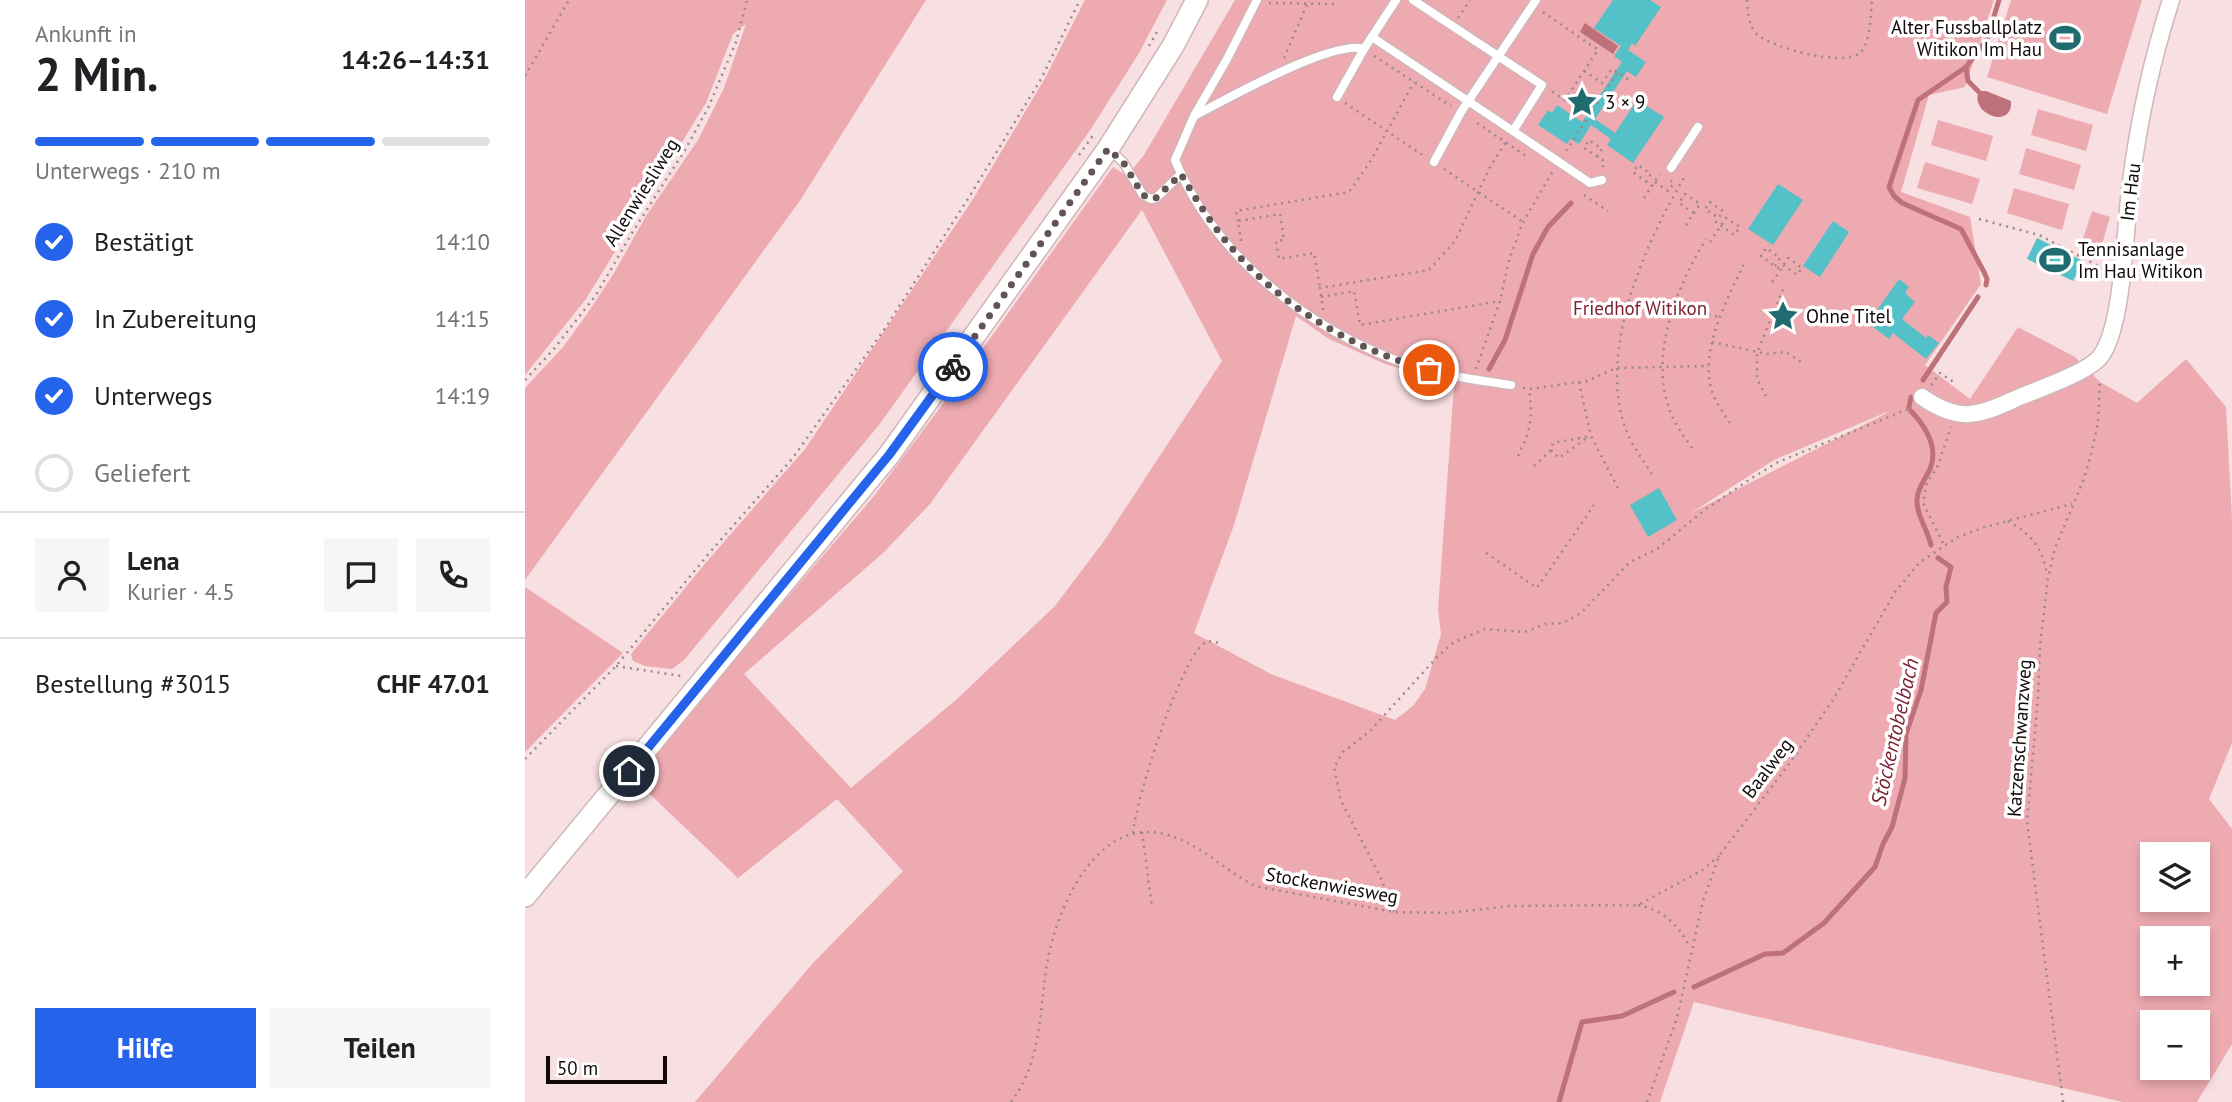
<!DOCTYPE html>
<html lang="de">
<head>
<meta charset="utf-8">
<style>
	body { margin:0; font-family:"PT Sans",sans-serif; background:#f6f6f6; color:#202124; height:100vh; display:flex; flex-direction:column; font-size:26px; white-space:nowrap }
	* { box-sizing:border-box; margin:0 }
	p { font-size:23px; color:#757577 }
	.icon { flex:none; width:38px; height:38px; fill:none; stroke:currentColor; stroke-width:2; stroke-linecap:round; stroke-linejoin:round }
	.map { position:relative; flex:1; overflow:hidden }
	.side { display:flex; flex-direction:column; background:#fff; width:525px }
	.side>* { flex:none }
	.buttons { position:absolute; left:1615px; top:842px; display:grid; gap:14px }
	.buttons a { display:grid; place-items:center; width:70px; height:70px; border-radius:0px; background:#fff; box-shadow:0 4px 10px #0003; font-size:35px }
	.scale { position:absolute; left:21px; bottom:18px; width:121px; box-sizing:border-box; padding-left:7px; border:4px solid #11090a; border-top:0; font-size:19px; line-height:24px; white-space:nowrap; color:#11090a; -webkit-text-stroke:5px #fff; paint-order:stroke }
	.pin { position:absolute; display:grid; place-items:center; width:60px; height:60px; color:#fff; margin:-30px; border:4px solid #fff; border-radius:50%; box-shadow:0 2px 7px #0007 }
	.courier { position:absolute; display:grid; place-items:center; width:70px; height:70px; margin:-35px; border:5px solid #2563eb; border-radius:50%; background:#fff; color:#222; box-shadow:0 2px 9px #0007 }
	.overview em { font-style:normal; font-weight:700 }
	.overview div { display:flex; flex-direction:column-reverse }
	.overview { display:flex; align-items:center; justify-content:space-between; height:119px; padding:0 35px }
	h1 { font-size:46px; font-weight:700; line-height:52px }
	.bar { display:grid; grid-template-columns:repeat(4,1fr); gap:10px 7px; align-content:center; height:84px; padding:0 35px }
	.bar i { height:9px; border-radius:5px; background:#e0e0e0 }
	.bar .on { background:#2563eb }
	.bar p { grid-column:span 4 }
	.line { display:flex; align-items:center; gap:18px; padding:0 35px; border-top:2px solid #e0e0e0 }
	.line div { flex:1 }
	.round { display:grid; place-items:center; flex:none; width:74px; height:74px; border-radius:0px; background:#f6f6f6 }
	ol { padding:0 35px; list-style:none }
	li { display:flex; align-items:center; gap:21px; height:77px }
	li p { margin-inline-start:auto }
	li .icon { padding:7px; border-radius:50%; background:#2563eb; color:#fff; stroke-width:4 }
	li:last-child { color:#757577 }
	li i { width:38px; height:38px; border:4px solid #e0e0e0; border-radius:50% }
	.primary-button { display:flex; gap:14px; margin-top:auto; padding:14px 35px }
	.primary-button a { flex:1; height:80px; border-radius:0px; background:#2563eb; color:#fff; font-size:28px; font-weight:700; line-height:80px; text-align:center }
	.primary-button a+a { background:#f6f6f6; color:#202124 }
	main { display:flex; flex:1; min-height:0 }
	.map>svg:first-child { display:block }
	.green { fill:#edaab1; fill-rule:evenodd }
	.water { fill:#be707b }
	.lines { fill:none; stroke-linecap:round; stroke-linejoin:round }
	.stream { stroke:#be707b; stroke-width:5 }
	.building { fill:#54c0c7 }
	.service-casing { stroke:#cfb7b9; stroke-width:11 }
	.minor-casing { stroke:#cfb7b9; stroke-width:19 }
	.secondary-casing { stroke:#cfb7b9; stroke-width:24 }
	.path { stroke:#9b888a; stroke-width:2.5; stroke-dasharray:2 5; stroke-linecap:butt }
	.service { stroke:#fff; stroke-width:8 }
	.minor { stroke:#fff; stroke-width:16 }
	.secondary { stroke:#fff; stroke-width:21 }
	.done { stroke:#625455; stroke-width:7; stroke-dasharray:0 12.6 }
	.route { stroke:#2563eb; stroke-width:9 }
	.labels { text-anchor:middle; stroke-width:7; stroke-linejoin:round; paint-order:stroke }
	.poi-label { font-size:19px; fill:#11090a; stroke:#fff; text-anchor:start }
	.street-label { font-size:19px; fill:#11090a; stroke:#fff }
	.park-label { font-size:19px; fill:#7f2036; stroke:#fff }
	.water-label { font-size:21px; font-style:italic; fill:#7b1d33; stroke:#fff }
</style>
</head>
<body>
<main>
<section class="side">
<div class="overview"><div><h1>2 Min.</h1><p>Ankunft in</p></div><em>14:26–14:31</em></div>
<div class="bar"><i class="on"></i><i class="on"></i><i class="on"></i><i></i><p>Unterwegs · 210 m</p></div>
<ol>
<li><svg class="icon" aria-label="check" viewBox="0 0 24 24"><path d="M5 12l5 5 9-10"/></svg>Bestätigt<p>14:10</p></li>
<li><svg class="icon" aria-label="check" viewBox="0 0 24 24"><path d="M5 12l5 5 9-10"/></svg>In Zubereitung<p>14:15</p></li>
<li><svg class="icon" aria-label="check" viewBox="0 0 24 24"><path d="M5 12l5 5 9-10"/></svg>Unterwegs<p>14:19</p></li>
<li><i></i>Geliefert</li>
</ol>
<div class="line" style="height:126px"><a class="round"><svg class="icon" aria-label="person" viewBox="0 0 24 24"><circle cx="12" cy="8" r="4"/><path d="M4 21q1-7 8-7t8 7"/></svg></a><div><b>Lena</b><p>Kurier · 4.5</p></div><a class="round"><svg class="icon" aria-label="chat" viewBox="0 0 24 24"><path d="M4 5h16v11H9l-5 4z"/></svg></a><a class="round"><svg class="icon" aria-label="phone" viewBox="0 0 24 24"><path d="M5 4h4l2 5-3 2q2 4 5 5l2-3 5 2v4C11 20 4 13 5 4z"/></svg></a></div>
<div class="line" style="height:91px"><div>Bestellung #3015</div><b>CHF 47.01</b></div>
<div class="primary-button"><a>Hilfe</a><a>Teilen</a></div>
</section>
<div class="map">
<svg width="1707" height="1102" viewBox="0 0 1707 1102">
	<rect width="100%" height="100%" fill="#f8dfe1"/>
	<!-- green -->
	<g class="green">
		<polygon points="0,0 401,0 276,199 0,580 0,388 38,347 62,314 89,273 121,216 173,140 199,88 221,24 208,34 181,103 61,299 0,375"/>
		<polygon points="560,0 642,0 614,53 566,129 354,425 159,660 147,669 120,666 108,661 106,654 178,566 280,449 448,199 519,80"/>
		<path d="M710,0h759l-29,87 -36,8 -28,97 69,25 11,67 -56,81 45,34 48,-72 57,30 25,25 37,21 49,-44 40,48 6,112v224l-23,56 23,30v215l-35,58h-74l-429,-100 -34,100h-965l118,-139 90,-92 -66,-72 -99,79 -103,-98 97,-118 142,-166 74,-99 165,-230 14,9 17,-21zM617,210l80,151 -118,180 -49,65 -98,93 -106,89 -107,-114 139,-121 47,-49zM771,316l33,23 56,25 69,21 -16,225 3,24 -16,55 -12,17 -18,14 -124,-46 -77,-41 40,-108zM1362,412v1l-196,100 83,-53zM1628,854h45v46h-45zM1628,938h45v46h-45zM1628,1022h45v46h-45z"/>
		<polygon points="1486,0 1617,0 1582,114 1462,77"/>
		<polygon points="1513,109 1568,125 1561,151 1506,135"/>
		<polygon points="1413,120 1468,136 1461,161 1406,145"/>
		<polygon points="1501,148 1556,165 1549,190 1494,174"/>
		<polygon points="1400,162 1455,179 1447,204 1392,188"/>
		<polygon points="1489,188 1544,204 1537,230 1482,213"/>
		<polygon points="1567,211 1585,217 1575,251 1556,245"/>
		<polygon points="0,587 98,653 0,752"/>
	</g>
	<!-- water -->
	<g class="water">
		<polygon points="1060,23 1093,46 1088,54 1055,32"/>
		<path d="M1453,91h8l25,10c2,24 -28,18 -33,1 -1,-1 0,-10 0,-11z"/>
	</g>
	<g class="lines">
		<!-- stream -->
		<g class="stream">
			<polyline points="1441,67 1443,81 1453,91"/>
			<polyline points="1461,285 1462,279 1459,272 1436,229 1377,203 1369,196 1364,187 1393,100 1441,67 1462,39 1474,0"/>
			<polyline points="964,369 980,340 1008,254 1023,227 1046,203"/>
			<polyline points="1398,380 1453,297"/>
			<polyline points="1384,407 1386,397"/>
			<path d="M1386,411c15,16 28,36 19,58 -5,11 -12,18 -13,30 -1,16 11,31 14,46"/>
			<polyline points="1169,987 1240,954 1258,953 1299,923 1350,867 1358,844 1367,827 1380,778 1381,734 1396,690 1411,613 1422,602 1421,587 1426,567 1413,558"/>
			<polyline points="1034,1102 1057,1022 1097,1016 1149,992"/>
		</g>
	</g>
	<!-- building -->
	<g class="building">
		<polygon points="1088,0 1125,0 1136,7 1110,46 1107,43 1103,50 1121,62 1111,77 1102,71 1070,119 1090,133 1112,100 1139,117 1108,163 1082,145 1086,139 1066,125 1054,144 1045,139 1042,144 1013,125 1023,110 1027,113 1032,105 1057,122 1097,62 1089,56 1096,46 1069,28"/>
		<polygon points="1253,184 1278,200 1248,245 1223,229"/>
		<polygon points="1308,221 1324,232 1295,277 1278,266"/>
		<polygon points="1512,238 1558,261 1548,281 1502,259"/>
		<polygon points="1374,279 1384,287 1380,293 1390,302 1377,319 1401,338 1403,335 1414,343 1401,359 1368,333 1364,339 1343,323"/>
		<polygon points="1134,488 1152,520 1123,537 1105,505"/>
	</g>
	<g class="lines">
		<defs>
			<g id="service">
				<path d="M732,0l-30,59 -33,57 -19,44c40,97 134,170 231,204 34,11 70,16 105,21"/>
				<polyline points="888,0 1017,85 988,131 1065,183 1077,180"/>
				<polyline points="847,37 988,131"/>
				<polyline points="812,97 839,49 871,0"/>
				<path d="M671,115c31,-16 137,-76 168,-66"/>
				<polyline points="585,150 598,162 618,195 626,199 631,198 656,174"/>
				<polyline points="909,162 936,112 1011,0"/>
				<polyline points="1146,168 1173,127"/>
			</g>
			<path id="minor" d="M1397,397c36,25 55,20 93,2 21,-9 72,-26 85,-42 24,-30 25,-135 31,-176 8,-61 21,-122 40,-181"/>
			<polyline id="secondary" points="0,896 364,455 583,149 648,46 672,0"/>
		</defs>
		<!-- service casing -->
		<use href="#service" class="service-casing"/>
		<!-- minor casing -->
		<use href="#minor" class="minor-casing"/>
		<!-- secondary casing -->
		<use href="#secondary" class="secondary-casing"/>
		<!-- path -->
		<g class="path">
			<path d="M1222,0c1,11 1,28 11,35 16,13 87,33 103,17 9,-8 10,-40 11,-52"/>
			<polyline points="744,3 813,4"/>
			<polyline points="1018,12 1073,50 1040,100 1025,90"/>
			<polyline points="933,18 945,0"/>
			<polyline points="624,46 633,30"/>
			<polyline points="849,56 926,106"/>
			<polyline points="759,58 784,0"/>
			<polyline points="1059,71 1077,83 1087,69 1104,80"/>
			<polyline points="0,76 44,0"/>
			<polyline points="820,103 899,156"/>
			<polyline points="952,123 1004,158"/>
			<polyline points="1041,151 1092,73"/>
			<polyline points="554,155 569,134"/>
			<polyline points="1072,157 1077,149 1064,140 1059,148 1079,161 1077,170"/>
			<polyline points="919,169 998,222"/>
			<polyline points="1121,182 1126,174 1113,165 1108,172 1127,186"/>
			<polyline points="1130,182 1143,191 1149,183 1143,179"/>
			<polyline points="1059,195 1083,211"/>
			<polyline points="1119,198 1135,174"/>
			<polyline points="1454,219 1514,235 1583,271"/>
			<polyline points="713,221 711,211 824,192 845,162 889,82"/>
			<polyline points="1161,225 1175,204 1160,194 1154,203 1169,213"/>
			<polyline points="716,241 713,221 755,214 759,240 751,241 754,259 789,253 795,287"/>
			<polyline points="1185,242 1201,218 1215,227 1209,235 1191,222 1198,211 1185,202 1180,209 1194,218"/>
			<polyline points="1250,266 1255,258 1241,248 1236,256 1256,270"/>
			<path d="M1247,282c6,-8 11,-16 16,-24l14,10 -5,7 -14,-10"/>
			<polyline points="796,297 829,291 835,325 975,301"/>
			<polyline points="1150,304 1196,318"/>
			<polyline points="798,310 795,288 904,270 930,241 965,167 981,142"/>
			<polyline points="1187,342 1242,354 1261,352 1276,362"/>
			<polyline points="951,369 975,301 984,260 998,222 1028,171"/>
			<polyline points="0,380 28,350 71,295 107,233 160,150 183,108 211,42 222,0"/>
			<polyline points="1054,382 1066,436 1095,492"/>
			<polyline points="1406,385 1415,373 1430,383"/>
			<polyline points="998,388 1004,389 1062,381 1091,368 1184,366"/>
			<polyline points="1241,396 1232,379 1232,353 1258,289"/>
			<path d="M1205,423c-8,-12 -17,-24 -20,-39 -7,-41 17,-84 34,-120"/>
			<path d="M1167,448c-7,-10 -15,-21 -20,-32 -25,-57 4,-128 34,-177"/>
			<polyline points="1026,450 1034,458 1063,437"/>
			<path d="M993,456c13,-26 15,-38 11,-67"/>
			<polyline points="1009,466 1026,450 1028,443 1066,436"/>
			<path d="M1127,474c-10,-15 -21,-30 -27,-47 -27,-77 20,-184 59,-249l-3,-3"/>
			<path d="M1483,521c23,13 35,27 39,54"/>
			<polyline points="1418,543 1398,503 1402,482 1412,468 1426,427"/>
			<polyline points="961,553 1012,588 1069,505"/>
			<polyline points="91,666 156,676"/>
			<polyline points="0,759 91,666 186,551 267,459 361,327 446,194 516,79 555,0"/>
			<polyline points="617,832 627,907"/>
			<path d="M608,833c2,-30 50,-185 75,-192l12,2"/>
			<path d="M1113,905c27,6 39,19 52,42"/>
			<polyline points="869,912 855,876 816,801 809,767 818,752 845,731 913,656 929,642 960,629 1000,632 1020,624 1038,623 1056,613 1105,562 1132,549 1181,509 1227,478 1253,462 1386,408"/>
			<path d="M486,1102c38,-51 25,-108 42,-164 14,-49 52,-122 115,-103 32,9 58,36 87,51l139,26 54,1 62,-7 128,-1 63,-34 18,-15"/>
			<polyline points="1122,1102 1152,1018 1178,901 1194,856 1267,760 1309,698 1370,592 1395,562 1433,537 1460,527 1547,504"/>
			<polyline points="1538,1102 1502,821 1513,698 1515,645 1523,578 1530,548 1559,479 1566,454 1573,423 1575,379"/>
		</g>
		<!-- service -->
		<use href="#service" class="service"/>
		<!-- minor -->
		<use href="#minor" class="minor"/>
		<!-- secondary -->
		<use href="#secondary" class="secondary"/>
	</g>
	<g class="lines">
		<!-- done -->
		<path class="done" d="M428,367l155,-218 15,13 20,33 8,4 5,-1 25,-24c15,25 30,50 49,72 52,61 122,103 199,124"/>
		<!-- route -->
		<polyline class="route" points="104,771 364,455 428,367"/>
	</g>
	<!-- icons -->
	<defs>
		<symbol id="stadium-bare" viewBox="-9 -9 18 18"><path d="M0-5a6.5 5 0 1 0 0 10a6.5 5 0 1 0 0-10ZM-3.5-1.8h7v3.6h-7Z" fill="#1f6b70" stroke="#fff" stroke-width="2.5" paint-order="stroke"/></symbol>
		<symbol id="sight-bare" viewBox="-9 -9 18 18"><path d="M0-6L1.8-2.2L6-1.7L2.9 1.2L3.7 5.4L0 3.3L-3.7 5.4L-2.9 1.2L-6-1.7L-1.8-2.2Z" fill="#1f6b70" stroke="#fff" stroke-width="2.5" paint-order="stroke"/></symbol>
	</defs>
	<g fill-rule="evenodd">
		<use href="#stadium-bare" x="1518" y="16" width="44" height="44"/>
		<use href="#sight-bare" x="1035" y="80" width="44" height="44"/>
		<use href="#stadium-bare" x="1508" y="238" width="44" height="44"/>
		<use href="#sight-bare" x="1236" y="294" width="44" height="44"/>
	</g>
	<g class="labels">
		<!-- poi labels -->
		<g class="poi-label">
			<text x="1517" y="34" text-anchor="end">Alter Fussballplatz<tspan x="1517" dy="22">Witikon Im Hau</tspan></text>
			<text x="1080" y="109">3 × 9</text>
			<text x="1553" y="256">Tennisanlage<tspan x="1553" dy="22">Im Hau Witikon</tspan></text>
			<text x="1281" y="323">Ohne Titel</text>
		</g>
		<!-- street labels -->
		<g class="street-label">
			<text transform="translate(116 192) rotate(-58)" y="7">Allenwiesliweg</text>
			<text transform="translate(1605 192) rotate(-83)" y="7">Im Hau</text>
			<text transform="translate(1494 738) rotate(-86)" y="7">Katzenschwanzweg</text>
			<text transform="translate(1242 768) rotate(-53)" y="7">Baalweg</text>
			<text transform="translate(807 885) rotate(10)" y="7">Stockenwiesweg</text>
		</g>
		<!-- park labels -->
		<g class="park-label">
			<text x="1115" y="315">Friedhof Witikon</text>
		</g>
		<!-- water labels -->
		<g class="water-label">
			<text transform="translate(1370 732) rotate(-77)" y="7">Stöckentobelbach</text>
		</g>
	</g>
</svg>
<div class="buttons">
<a><svg class="icon" aria-label="layers" viewBox="0 0 24 24"><path d="M12 4l9 5-9 5-9-5zM3 14l9 5 9-5"/></svg></a>
<a>+</a>
<a>−</a>
</div>
<div class="scale">50 m</div>
<div class="pin" style="left:904px;top:370px;background:#ea580c"><svg class="icon" aria-label="bag" viewBox="0 0 24 24"><path d="M5 8h14l-1 12H6zM9 8a3 3 0 0 1 6 0"/></svg></div>
<div class="pin" style="left:104px;top:771px;background:#1f2937"><svg class="icon" aria-label="home" viewBox="0 0 24 24"><path d="M3 11l9-7 9 7M6 9v11h12V9"/></svg></div>
<div class="courier" style="left:428px;top:367px"><svg class="icon" aria-label="bike" viewBox="0 0 24 24"><circle cx="6" cy="16" r="4"/><circle cx="18" cy="16" r="4"/><path d="M6 16l4-8h5l3 8M10 8l3 8H6M13 5h3"/></svg></div>
</div>
</main>
</body>
</html>
